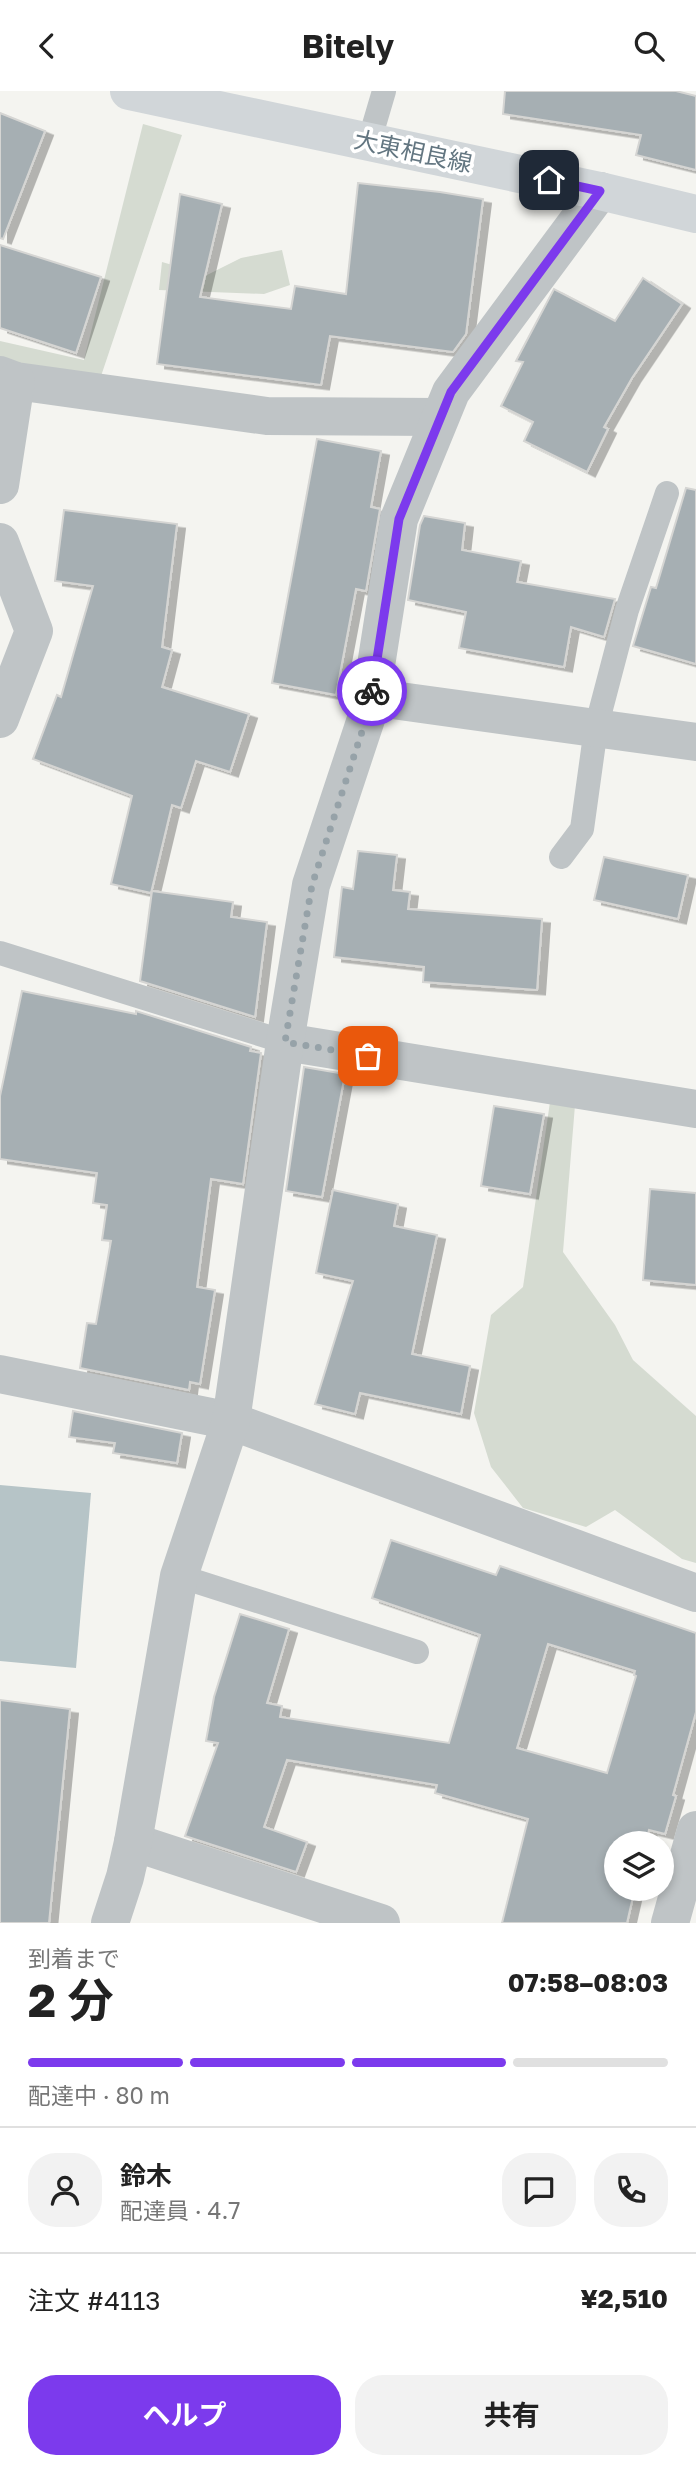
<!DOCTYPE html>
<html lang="ja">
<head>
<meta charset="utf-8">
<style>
	body { margin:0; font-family:"Golos Text","Noto Sans JP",sans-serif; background:#f2f2f2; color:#222; height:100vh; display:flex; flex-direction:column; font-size:26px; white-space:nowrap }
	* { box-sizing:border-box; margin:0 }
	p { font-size:23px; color:#767676 }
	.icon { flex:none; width:38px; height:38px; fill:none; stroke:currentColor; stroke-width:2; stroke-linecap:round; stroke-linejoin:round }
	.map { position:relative; height:1832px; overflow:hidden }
	.side { display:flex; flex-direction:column; background:#fff; flex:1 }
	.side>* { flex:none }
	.buttons { position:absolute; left:604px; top:1740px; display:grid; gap:14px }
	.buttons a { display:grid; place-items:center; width:70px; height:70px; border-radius:50%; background:#fff; box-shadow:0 4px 10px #0003; font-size:35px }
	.pin { position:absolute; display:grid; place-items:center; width:60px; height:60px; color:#fff; margin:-30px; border-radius:14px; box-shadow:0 4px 10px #0006 }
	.courier { position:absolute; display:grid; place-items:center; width:70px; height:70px; margin:-35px; border:5px solid #7c3aed; border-radius:50%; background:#fff; color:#222; box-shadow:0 2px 9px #0007 }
	.headline em { font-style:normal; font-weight:700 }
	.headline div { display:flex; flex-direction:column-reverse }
	.headline { display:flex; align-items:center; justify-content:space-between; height:119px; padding:0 28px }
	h1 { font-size:46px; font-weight:700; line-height:52px }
	.bar { display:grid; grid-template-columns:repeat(4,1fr); gap:10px 7px; align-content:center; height:84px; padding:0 28px }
	.bar i { height:9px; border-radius:5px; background:#e0e0e0 }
	.bar .current { background:#7c3aed }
	.bar p { grid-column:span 4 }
	.line { display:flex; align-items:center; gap:18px; padding:0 28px; border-top:2px solid #e0e0e0 }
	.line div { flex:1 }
	.round { display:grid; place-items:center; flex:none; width:74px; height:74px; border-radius:28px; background:#f2f2f2 }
	.primary-button { display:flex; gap:14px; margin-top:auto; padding:14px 28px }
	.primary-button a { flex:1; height:80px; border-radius:28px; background:#7c3aed; color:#fff; font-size:28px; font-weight:700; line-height:80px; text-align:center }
	.primary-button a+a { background:#f2f2f2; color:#222 }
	header { display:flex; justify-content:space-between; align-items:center; height:91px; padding:0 28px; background:#fff; font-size:32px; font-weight:700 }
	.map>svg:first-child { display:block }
	.green { fill:#d5dbd1 }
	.water { fill:#b6c4c7 }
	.building { fill:#a6afb3; stroke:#d5d5d3; stroke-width:2; fill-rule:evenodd; filter:url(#shadow) }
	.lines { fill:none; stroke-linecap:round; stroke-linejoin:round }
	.service { stroke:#bfc4c6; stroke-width:24 }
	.minor { stroke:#bfc4c6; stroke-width:38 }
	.secondary { stroke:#d1d6d9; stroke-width:38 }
	.done { stroke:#96a2a8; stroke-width:7; stroke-dasharray:0 12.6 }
	.route { stroke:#7c3aed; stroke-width:9 }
	.labels { text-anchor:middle; stroke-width:7; stroke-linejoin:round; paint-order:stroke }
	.street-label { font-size:24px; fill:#637681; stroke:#fff }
</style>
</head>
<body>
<header><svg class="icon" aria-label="back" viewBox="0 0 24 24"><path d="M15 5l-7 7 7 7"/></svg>Bitely<svg class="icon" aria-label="search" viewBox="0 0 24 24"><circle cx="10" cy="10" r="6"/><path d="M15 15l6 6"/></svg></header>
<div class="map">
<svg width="696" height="1832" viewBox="0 0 696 1832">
	<defs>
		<filter id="shadow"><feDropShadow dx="8" dy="4.5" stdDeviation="0" flood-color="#0004"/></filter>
	</defs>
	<rect width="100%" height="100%" fill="#f4f4f0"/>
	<!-- green -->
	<g class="green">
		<polygon points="143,33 182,44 98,294 0,281 0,250 84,269"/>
		<polygon points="282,159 290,194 264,203 159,199 162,171 207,184 241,167"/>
		<polygon points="550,1011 575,1014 563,1161 615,1234 633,1269 696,1325 696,1472 682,1468 615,1419 586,1436 523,1417 491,1376 474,1322 491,1224 523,1196"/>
	</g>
	<!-- water -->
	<polygon class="water" points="0,1394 91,1402 76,1577 0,1570"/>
	<!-- building -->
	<g class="building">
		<polygon points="505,0 676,0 696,5 696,79 636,64 641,44 503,23"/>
		<polygon points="0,22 45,40 3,148 0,147"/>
		<polygon points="358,92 440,101 483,108 466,243 453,261 330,245 321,294 157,273 180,103 222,113 200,206 291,218 295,195 346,203"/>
		<polygon points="0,154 101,186 76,262 0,237"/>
		<polygon points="643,187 682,213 632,287 604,336 608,338 587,381 524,350 533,331 501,315 523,271 516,270 554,198 615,230"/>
		<polygon points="317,348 381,360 371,416 380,418 366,500 356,498 336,604 272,592"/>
		<polygon points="686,397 696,399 696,573 633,555 651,496 656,497"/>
		<polygon points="64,419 177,433 162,556 172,559 162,596 249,623 230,681 196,670 181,717 172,714 151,802 111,793 132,705 33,668 57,604 61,606 93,495 55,490"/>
		<polygon points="424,425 465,432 462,459 521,470 517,491 615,508 604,546 571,536 564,576 459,557 466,521 408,509 420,434"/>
		<polygon points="358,760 397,764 393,799 410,801 408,818 542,828 537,899 423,891 424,876 334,866 342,796 353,798"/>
		<polygon points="604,766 688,784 678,828 594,809"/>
		<polygon points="152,800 233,811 231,826 267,831 255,926 140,890"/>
		<polygon points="22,900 136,923 136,920 251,956 250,960 261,962 243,1093 211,1088 197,1196 215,1199 200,1293 190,1291 189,1299 80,1277 87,1232 96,1233 111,1150 102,1149 107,1114 93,1112 97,1082 0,1068 0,1005"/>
		<polygon points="304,976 345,983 322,1106 286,1100"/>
		<polygon points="494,1015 544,1023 530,1103 481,1095"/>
		<polygon points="650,1098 696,1102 696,1194 643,1189"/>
		<polygon points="333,1099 398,1113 394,1135 437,1144 412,1263 470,1275 461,1323 360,1302 355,1323 315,1313 353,1190 316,1182"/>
		<polygon points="73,1320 182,1342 177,1372 113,1362 115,1352 69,1346"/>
		<path d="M391,1449l105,35 4,-9 196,67v79l-23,83 3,1 -11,38 -16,-4 -3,13h-30v45h19l-8,35h-125l26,-104 -93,-26 2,-8 -150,-25 -23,67 43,15 -11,30 -111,-36 33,-93 -12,-2 8,-44 26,-83 49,15 -22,74 15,3 -2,11 169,26 31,-108 -108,-37zM548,1553l87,27 -1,4 2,1 -29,97 -90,-25z"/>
		<polygon points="0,1609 70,1618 49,1832 0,1832"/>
	</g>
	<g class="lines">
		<!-- service -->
		<g class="service">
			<polyline points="369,51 384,0"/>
			<polyline points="561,766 582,738 596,637 627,519 667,402"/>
			<polyline points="0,862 285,951"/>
			<polyline points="179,1485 417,1561"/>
		</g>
		<!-- minor -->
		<g class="minor">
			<polyline points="0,284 16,290 267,325 440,326"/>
			<polyline points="0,394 16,290"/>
			<polyline points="0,451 34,540 0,628"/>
			<polyline points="371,606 696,651"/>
			<polyline points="285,951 696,1018"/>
			<polyline points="0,1283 231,1330 696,1502"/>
			<polyline points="133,1751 381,1832"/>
			<polyline points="110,1832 125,1786 133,1751 179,1485 231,1330 285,951 311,794 369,619 399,428 451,301 600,100"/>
			<polyline points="670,1832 696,1739"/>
		</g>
		<!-- secondary -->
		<polyline class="secondary" points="129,0 600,100 696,123"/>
	</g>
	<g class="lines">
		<!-- done -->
		<polyline class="done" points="368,965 285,951 312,794 369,619 372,600"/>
		<!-- route -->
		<polyline class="route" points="372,600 399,428 451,301 600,100 549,89"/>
	</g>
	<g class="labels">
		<!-- street labels -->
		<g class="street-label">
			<text transform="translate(413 61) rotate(12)" y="8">大東相良線</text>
		</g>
	</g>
</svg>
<div class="buttons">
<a><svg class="icon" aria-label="layers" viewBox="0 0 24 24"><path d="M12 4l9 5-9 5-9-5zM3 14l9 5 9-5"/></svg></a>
</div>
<div class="pin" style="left:368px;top:965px;background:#ea580c"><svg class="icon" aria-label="bag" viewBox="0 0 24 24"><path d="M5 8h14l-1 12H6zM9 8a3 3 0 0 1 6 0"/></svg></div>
<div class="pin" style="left:549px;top:89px;background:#1f2937"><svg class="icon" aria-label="home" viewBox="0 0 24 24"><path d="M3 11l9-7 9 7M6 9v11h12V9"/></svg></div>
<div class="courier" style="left:372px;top:600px"><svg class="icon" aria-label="bike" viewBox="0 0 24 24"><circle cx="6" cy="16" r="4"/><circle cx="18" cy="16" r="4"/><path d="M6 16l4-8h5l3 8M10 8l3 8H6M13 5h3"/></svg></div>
</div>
<section class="side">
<div class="headline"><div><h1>2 分</h1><p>到着まで</p></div><em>07:58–08:03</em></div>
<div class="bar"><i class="current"></i><i class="current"></i><i class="current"></i><i></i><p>配達中 · 80 m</p></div>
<div class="line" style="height:126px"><a class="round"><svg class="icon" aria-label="person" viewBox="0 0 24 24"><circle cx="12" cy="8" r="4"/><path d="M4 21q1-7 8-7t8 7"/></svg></a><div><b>鈴木</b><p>配達員 · 4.7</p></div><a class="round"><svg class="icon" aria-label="chat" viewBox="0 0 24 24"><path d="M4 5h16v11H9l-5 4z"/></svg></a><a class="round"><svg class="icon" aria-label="phone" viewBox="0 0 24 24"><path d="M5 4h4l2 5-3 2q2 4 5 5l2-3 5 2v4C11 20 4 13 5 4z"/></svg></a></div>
<div class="line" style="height:91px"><div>注文 #4113</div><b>¥2,510</b></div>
<div class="primary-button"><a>ヘルプ</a><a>共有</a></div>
</section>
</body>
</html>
